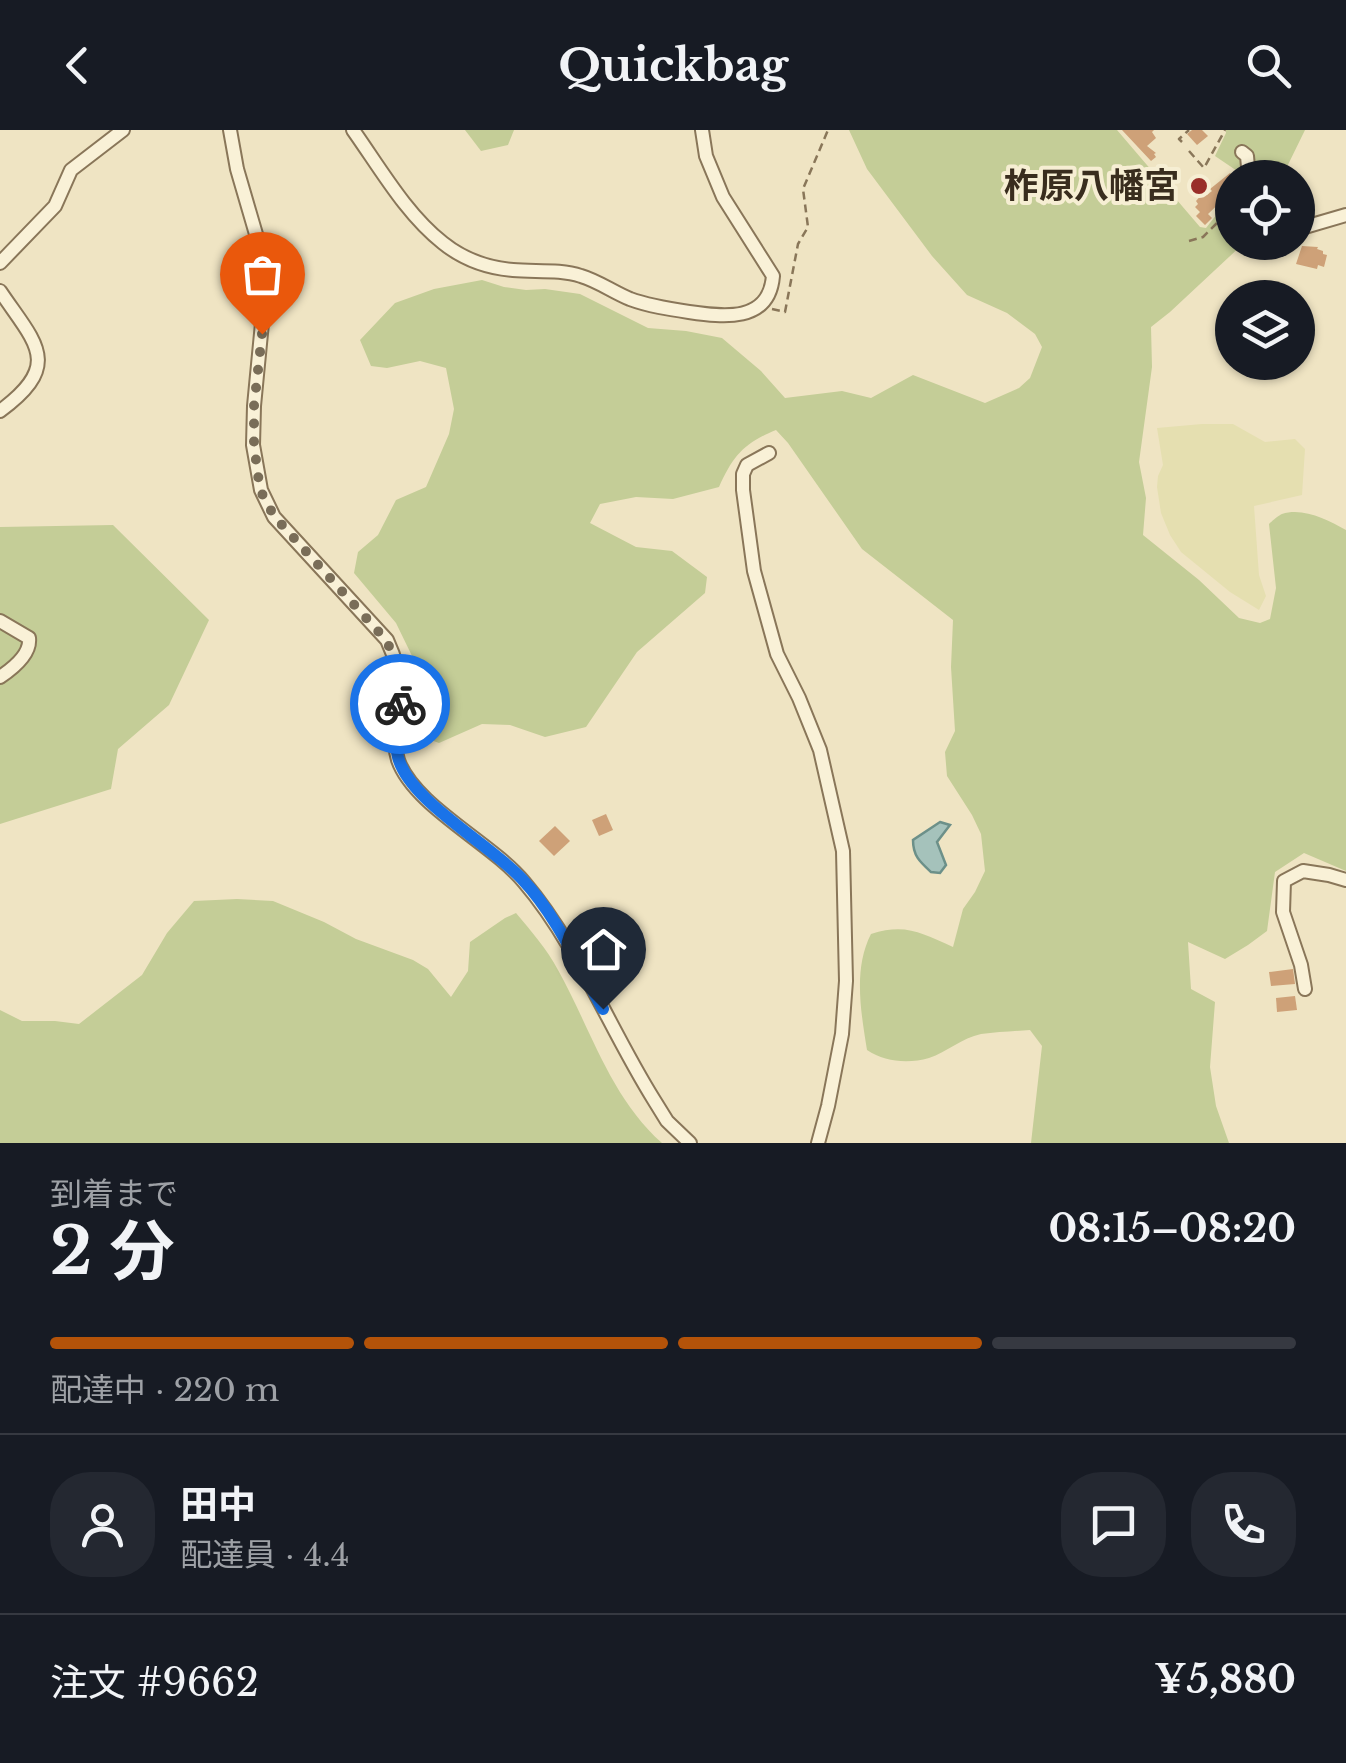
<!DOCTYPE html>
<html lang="ja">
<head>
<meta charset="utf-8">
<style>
	body { margin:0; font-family:"Libre Baskerville","Noto Sans JP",serif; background:#242831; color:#f1f3f6; height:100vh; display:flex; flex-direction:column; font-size:38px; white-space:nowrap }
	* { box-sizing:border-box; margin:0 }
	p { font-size:32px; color:#9ea1a6 }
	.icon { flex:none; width:55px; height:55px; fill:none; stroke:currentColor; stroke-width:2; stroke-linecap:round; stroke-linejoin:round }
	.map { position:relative; height:1013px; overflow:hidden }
	.details { display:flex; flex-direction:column; background:#171b24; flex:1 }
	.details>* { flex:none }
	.buttons { position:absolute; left:1215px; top:30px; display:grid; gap:20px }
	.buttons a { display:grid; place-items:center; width:100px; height:100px; border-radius:50%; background:#171b24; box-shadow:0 2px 8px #0004; font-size:50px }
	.pin { position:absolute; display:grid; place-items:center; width:85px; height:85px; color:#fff; margin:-102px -42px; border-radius:50% 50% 50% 0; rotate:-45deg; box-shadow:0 0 10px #0007 }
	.pin .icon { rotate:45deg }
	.courier { position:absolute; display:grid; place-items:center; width:100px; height:100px; margin:-50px; border:8px solid #1a73e8; border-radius:50%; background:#fff; color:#222; box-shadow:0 2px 12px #0007 }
	.overview em { font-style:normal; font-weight:700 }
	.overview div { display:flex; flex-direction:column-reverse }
	.overview { display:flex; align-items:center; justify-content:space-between; height:170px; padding:0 50px }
	h1 { font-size:65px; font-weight:700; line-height:75px }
	.bar { display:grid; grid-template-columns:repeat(4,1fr); gap:15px 10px; align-content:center; height:120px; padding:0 50px }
	.bar i { height:12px; border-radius:8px; background:#363941 }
	.bar .selected { background:#b45309 }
	.bar p { grid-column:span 4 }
	.line { display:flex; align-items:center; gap:25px; padding:0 50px; border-top:2px solid #363941 }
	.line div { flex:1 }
	.round { display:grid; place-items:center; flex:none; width:105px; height:105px; border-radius:40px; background:#242831 }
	header { display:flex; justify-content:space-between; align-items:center; height:130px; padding:0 50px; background:#171b24; font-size:45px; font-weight:700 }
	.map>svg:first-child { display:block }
	.farmland { fill:#e5dfb0 }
	.green { fill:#c4cd97 }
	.water { fill:#a5c2bb; stroke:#6c9089; stroke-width:2.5 }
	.building { fill:#cea178 }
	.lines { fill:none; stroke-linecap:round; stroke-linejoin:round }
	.minor-casing { stroke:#897659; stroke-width:16 }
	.path { stroke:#897659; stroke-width:2.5; stroke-dasharray:8 5; stroke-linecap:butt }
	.minor { stroke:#f9f1d7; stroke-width:12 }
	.done { stroke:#796d58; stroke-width:10; stroke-dasharray:0 18 }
	.route { stroke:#1a73e8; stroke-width:12 }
	.poi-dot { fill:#992e28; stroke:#f6eed3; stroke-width:4 }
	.labels { text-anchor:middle; stroke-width:8; stroke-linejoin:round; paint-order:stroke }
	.poi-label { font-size:35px; font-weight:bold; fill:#392d1e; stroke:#f6eed3; text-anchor:end }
</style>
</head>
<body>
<header><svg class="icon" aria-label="back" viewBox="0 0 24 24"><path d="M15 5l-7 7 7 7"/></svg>Quickbag<svg class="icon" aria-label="search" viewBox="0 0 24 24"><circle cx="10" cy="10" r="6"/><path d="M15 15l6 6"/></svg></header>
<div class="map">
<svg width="1346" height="1013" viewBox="0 0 1346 1013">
	<rect width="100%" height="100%" fill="#efe4c3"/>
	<!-- farmland -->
	<polygon class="farmland" points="1202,294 1233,294 1265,312 1295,309 1305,319 1302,365 1254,376 1259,445 1266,466 1259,480 1230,462 1181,422 1170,405 1161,383 1157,357 1158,346 1163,335 1157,298"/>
	<!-- green -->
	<g class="green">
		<polygon points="465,0 514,0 508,15 481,21"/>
		<path d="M849,0h268l83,97 6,1 26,-33v47l12,1 -74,69 -19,15 1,40 -13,95 7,36 -3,37 56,45 40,38 21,5 10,-4 6,-31 -7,-64c2,-2 10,-9 13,-10 21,-7 46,6 64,16v341l-42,-18 -29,19 -8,59 -19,14 -23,14 -37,-17 3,47 24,13 -5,65 6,39 13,37h-198l11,-97 -12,-16c-16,1 -33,2 -49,4 -19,4 -34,18 -52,24 -21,6 -44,4 -62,-8 -6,-38 -14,-81 4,-116 35,-11 50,-1 82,13l10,-38 12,-17 10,-21 -4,-37 -9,-19 -25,-39 -2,-24 10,-21 -4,-64 2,-47 -91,-71 -74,-106 -12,-13c-32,13 -43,26 -57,57l-46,12 -37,-2 -36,7 -10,19 46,24 36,4 35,26 -2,16 -68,59 -51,75 -41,10 -35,-12 -28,-1 -43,19 -27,-10 18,-40 -34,-70 -42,-50 4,-21 20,-17 18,-35 30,-13 23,-53 5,-25 -8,-41 -26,-7 -33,7 -16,-2 -11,-26 35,-37 39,-14 48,-9 22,7 22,3 19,-1 35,5 68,34 38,3 36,7 39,33 24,27 57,-7 29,7 42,-23 72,28 34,-15 11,-10 12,-31 -7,-13 -28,-21 -40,-18 -35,-39 -65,-87z"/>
		<polygon points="1226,0 1305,0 1282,47 1246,47 1215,26 1226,3"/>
		<polygon points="113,395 209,490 169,575 118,619 111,659 0,694 0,397"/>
		<path d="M237,769l36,2 51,21 32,17 57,21 15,9 23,28 17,-26 2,-29 35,-24 11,-5c15,18 31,36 42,57 33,59 52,127 104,173h-662v-133l22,11h33l24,3 63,-49 25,-42 27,-32z"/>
	</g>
	<!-- water -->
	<path class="water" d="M940,692l10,3 -13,17 9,23 -6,8 -9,-1c-11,-10 -18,-16 -18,-32z"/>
	<!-- building -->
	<g class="building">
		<polygon points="1122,0 1154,0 1152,2 1156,8 1147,16 1156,23 1154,24 1156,27 1151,31"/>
		<polygon points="1192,0 1202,0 1208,6 1197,15 1187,4"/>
		<polygon points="1230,43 1232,45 1232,61 1208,84 1212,88 1205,95 1196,86 1200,82 1195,77 1198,74 1196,71 1204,62 1207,65 1212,61 1210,59"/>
		<polygon points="1302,116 1318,117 1317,119 1323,121 1323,124 1327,125 1324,137 1318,135 1317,139 1296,134"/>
		<polygon points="606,684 613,700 599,706 592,690"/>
		<polygon points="555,696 570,711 554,726 539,711"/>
		<polygon points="1293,839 1295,854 1271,856 1269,842"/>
		<polygon points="1295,866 1297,880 1277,882 1276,868"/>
	</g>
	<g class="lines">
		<defs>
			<g id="minor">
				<path d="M230,0l7,39 21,72 7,51 -11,114 -1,39 8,45 13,27 113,123c10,21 15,43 13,66 -1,18 -8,36 -2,54 16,46 94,83 126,122 53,62 86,148 130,218l13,21 23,22"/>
				<path d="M353,0c27,38 53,84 90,113 20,16 45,25 70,27 22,2 47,-1 68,6 17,5 32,16 49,23 19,7 39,10 59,13 34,5 80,11 84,-36l-50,-79 -17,-41 -4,-26"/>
				<polyline points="1242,22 1247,26 1249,48"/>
				<polyline points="1298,99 1346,85"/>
				<polyline points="0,133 55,76 71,40 123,0"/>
				<path d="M0,161c35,52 64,73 0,120"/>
				<polyline points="769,323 747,335 743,344 743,360 754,441 777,524 799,568 820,620 843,721 846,851 842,904 828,976 818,1013"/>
				<path d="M0,491l29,17c2,16 -17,31 -29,39"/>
				<polyline points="1305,859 1301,835 1283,782 1284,751 1303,741 1329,745 1346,750"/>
			</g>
		</defs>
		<!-- minor casing -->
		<use href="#minor" class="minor-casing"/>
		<!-- path -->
		<g class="path">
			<polyline points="1182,12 1179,9 1189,0"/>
			<polyline points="1189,21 1204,38 1225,0"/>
			<polyline points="1189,111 1203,107 1232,78"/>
			<polyline points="772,179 785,182 798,114 808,97 803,59 828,0"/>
		</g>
		<!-- minor -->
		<use href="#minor" class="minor"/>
	</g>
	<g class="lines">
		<!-- done -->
		<path class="done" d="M262,204l-8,72v39l6,45 14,26 112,124c11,21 13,40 14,64"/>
		<!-- route -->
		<path class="route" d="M400,574c-2,18 -7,35 -2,53 11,44 92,87 124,122 35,37 56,86 81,130"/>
	</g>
	<!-- markers -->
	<circle class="poi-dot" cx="1199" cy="56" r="10"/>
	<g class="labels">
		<!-- poi labels -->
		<g class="poi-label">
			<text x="1179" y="68">柞原八幡宮</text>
		</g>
	</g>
</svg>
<div class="buttons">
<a><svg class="icon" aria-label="locate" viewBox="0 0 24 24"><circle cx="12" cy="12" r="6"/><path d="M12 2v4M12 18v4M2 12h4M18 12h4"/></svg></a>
<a><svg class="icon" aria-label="layers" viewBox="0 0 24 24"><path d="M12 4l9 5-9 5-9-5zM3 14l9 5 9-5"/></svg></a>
</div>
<div class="pin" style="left:262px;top:204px;background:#ea580c"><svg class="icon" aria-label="bag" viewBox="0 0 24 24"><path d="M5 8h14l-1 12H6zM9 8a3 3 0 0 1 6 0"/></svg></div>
<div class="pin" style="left:603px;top:879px;background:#1f2937"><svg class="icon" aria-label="home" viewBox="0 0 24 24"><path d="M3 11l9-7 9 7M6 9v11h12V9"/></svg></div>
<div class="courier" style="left:400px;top:574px"><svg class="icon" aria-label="bike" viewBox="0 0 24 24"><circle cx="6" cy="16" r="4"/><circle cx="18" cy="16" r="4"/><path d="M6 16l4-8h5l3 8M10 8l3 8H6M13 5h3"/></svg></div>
</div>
<section class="details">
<div class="overview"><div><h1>2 分</h1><p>到着まで</p></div><em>08:15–08:20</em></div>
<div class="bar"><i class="selected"></i><i class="selected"></i><i class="selected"></i><i></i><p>配達中 · 220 m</p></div>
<div class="line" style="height:180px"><a class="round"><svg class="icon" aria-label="person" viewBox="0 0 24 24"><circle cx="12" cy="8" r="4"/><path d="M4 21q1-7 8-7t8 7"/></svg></a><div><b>田中</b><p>配達員 · 4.4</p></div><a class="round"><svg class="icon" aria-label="chat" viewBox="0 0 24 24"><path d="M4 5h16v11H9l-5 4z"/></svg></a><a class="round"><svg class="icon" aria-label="phone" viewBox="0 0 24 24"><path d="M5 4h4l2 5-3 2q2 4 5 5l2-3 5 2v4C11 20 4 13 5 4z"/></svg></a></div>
<div class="line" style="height:130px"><div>注文 #9662</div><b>¥5,880</b></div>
</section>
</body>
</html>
